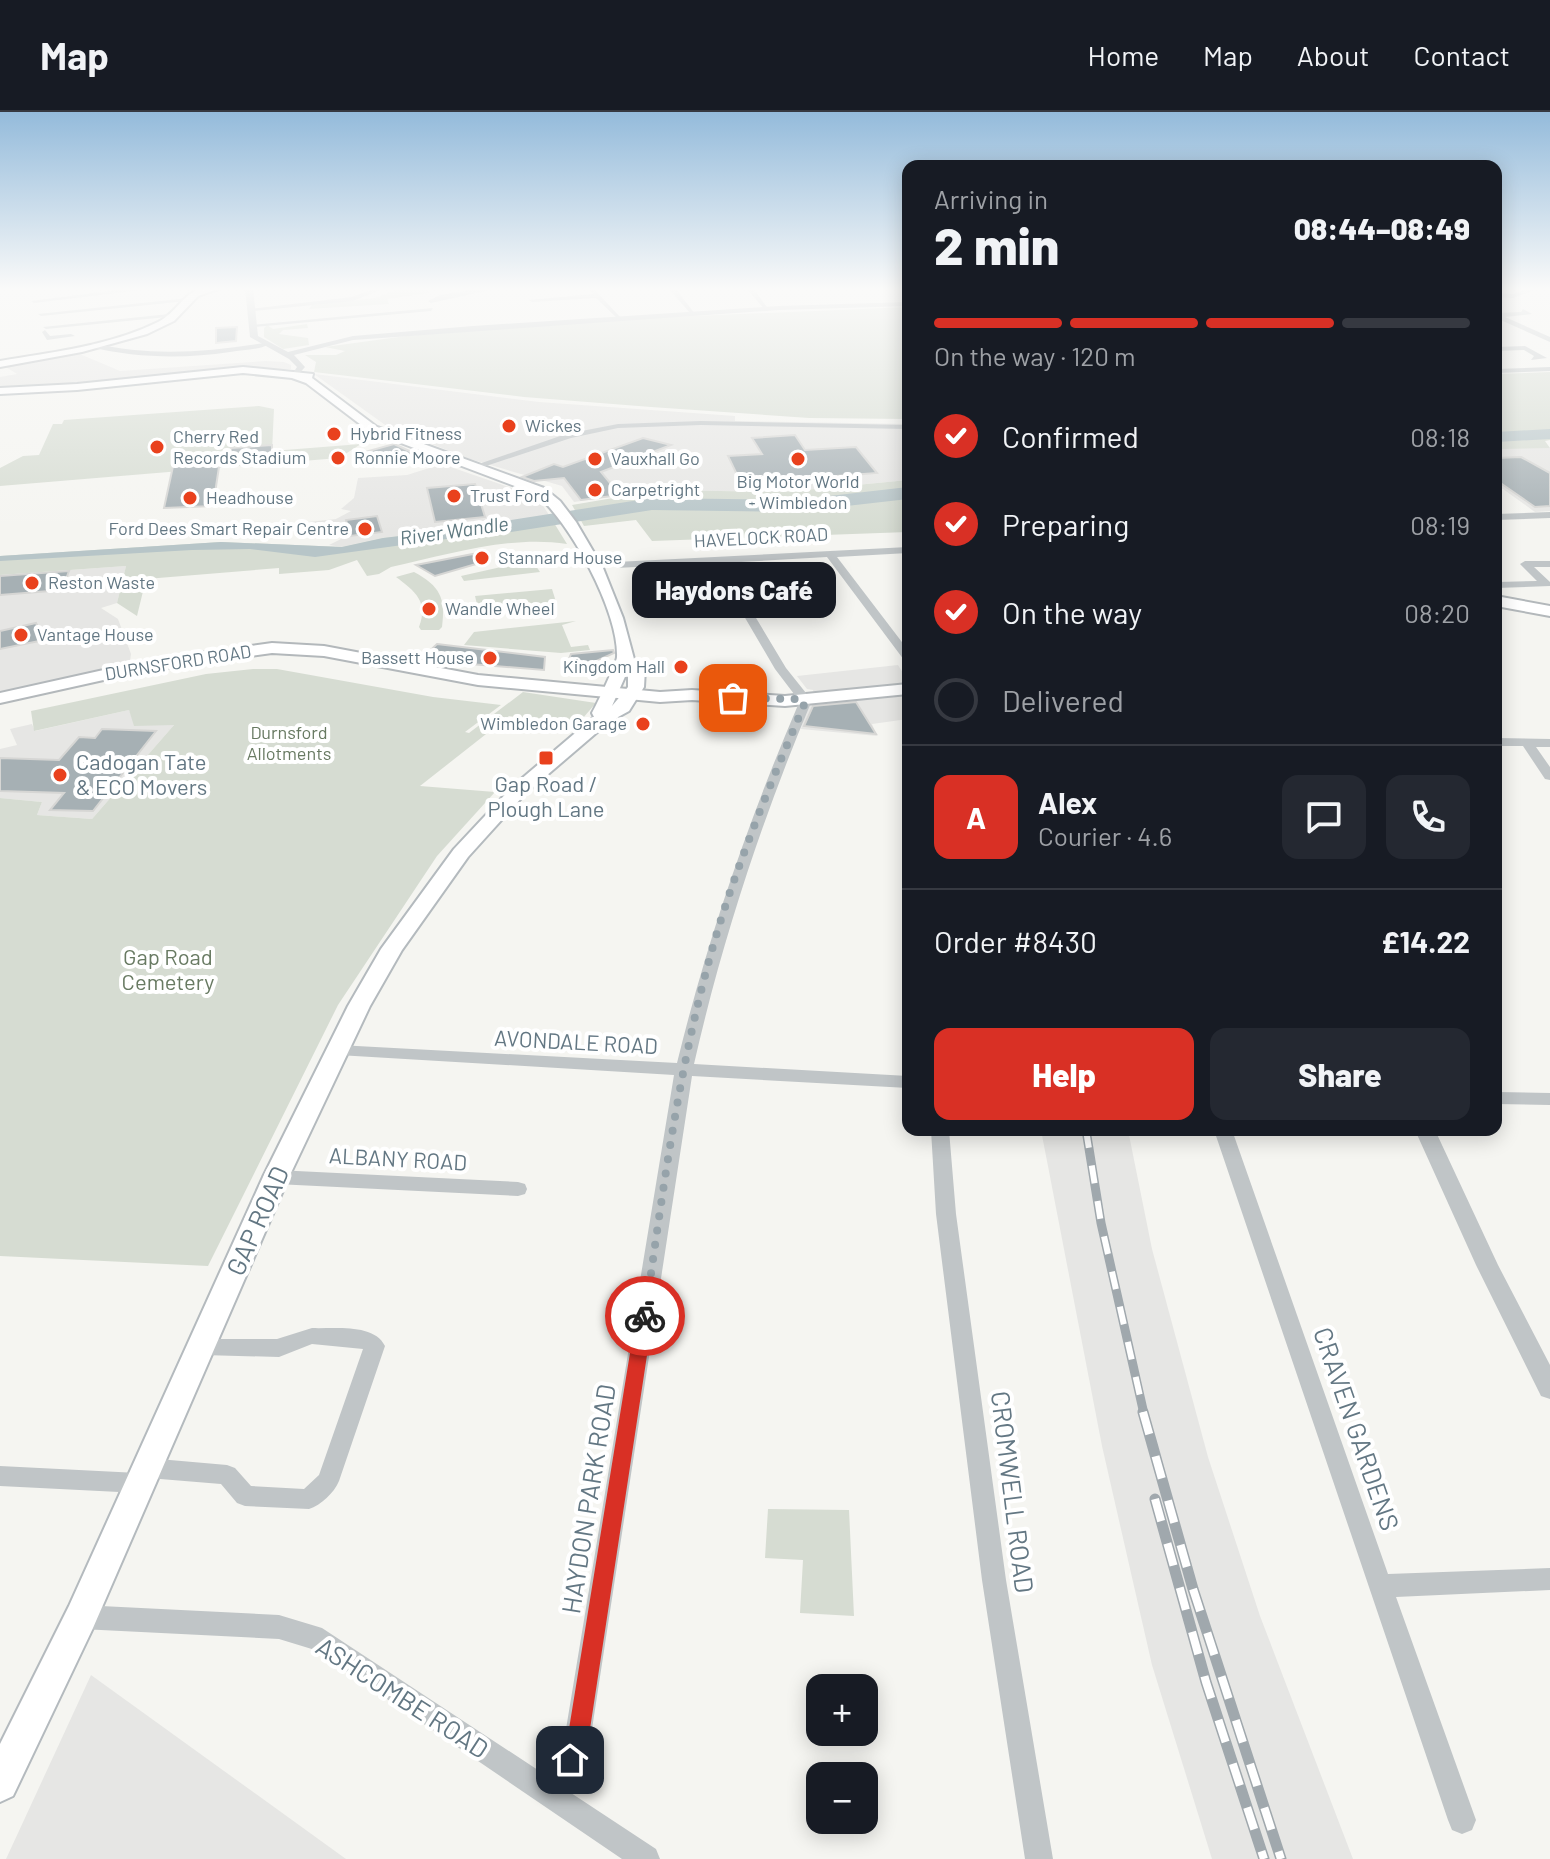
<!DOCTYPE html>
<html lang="en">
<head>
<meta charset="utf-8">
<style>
	body { margin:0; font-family:Barlow,sans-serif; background:#242831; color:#f1f3f6; height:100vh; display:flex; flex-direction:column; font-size:30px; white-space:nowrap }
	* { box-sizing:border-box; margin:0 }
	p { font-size:26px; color:#9ea1a6 }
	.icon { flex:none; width:44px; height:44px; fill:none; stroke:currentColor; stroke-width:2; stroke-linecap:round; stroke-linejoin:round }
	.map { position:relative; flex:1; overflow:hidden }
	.panel { position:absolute; left:902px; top:48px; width:600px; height:976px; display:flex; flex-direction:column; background:#171b24; border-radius:16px; box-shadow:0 4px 20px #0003 }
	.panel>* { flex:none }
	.tools { position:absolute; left:806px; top:1562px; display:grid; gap:16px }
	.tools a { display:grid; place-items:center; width:72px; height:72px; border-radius:16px; background:#171b24; box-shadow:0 4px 20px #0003; font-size:40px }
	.pin { position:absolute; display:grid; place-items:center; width:68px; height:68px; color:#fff; margin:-34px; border-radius:16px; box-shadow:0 4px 12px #0006 }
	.courier { position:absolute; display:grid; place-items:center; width:80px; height:80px; margin:-40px; border:6px solid #d93025; border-radius:50%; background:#fff; color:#222; box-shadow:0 2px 10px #0007 }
	.bubble { position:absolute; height:56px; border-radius:16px; background:#171b24; box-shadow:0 4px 20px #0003; font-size:26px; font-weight:800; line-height:56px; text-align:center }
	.head em { font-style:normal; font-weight:800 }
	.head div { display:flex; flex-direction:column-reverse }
	.head { display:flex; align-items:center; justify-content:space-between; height:136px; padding:0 32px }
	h1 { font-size:52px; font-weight:800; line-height:60px }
	.bar { display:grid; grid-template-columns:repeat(4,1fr); gap:12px 8px; align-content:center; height:96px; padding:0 32px }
	.bar i { height:10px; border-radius:6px; background:#363941 }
	.bar .current { background:#d93025 }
	.bar p { grid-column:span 4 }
	.line { display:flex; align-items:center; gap:20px; padding:0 32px; border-top:2px solid #363941 }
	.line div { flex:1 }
	.round { display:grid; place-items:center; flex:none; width:84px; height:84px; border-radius:16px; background:#242831 }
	ol { padding:0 32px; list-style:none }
	li { display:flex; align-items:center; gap:24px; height:88px }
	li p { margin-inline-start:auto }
	li .icon { padding:8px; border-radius:50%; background:#d93025; color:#fff; stroke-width:4 }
	li:last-child { color:#9ea1a6 }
	li i { width:44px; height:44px; border:4px solid #363941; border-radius:50% }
	.action { display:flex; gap:16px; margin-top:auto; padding:16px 32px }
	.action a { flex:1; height:92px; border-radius:16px; background:#d93025; color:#fff; font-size:32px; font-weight:800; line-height:92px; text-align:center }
	.action a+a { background:#242831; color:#f1f3f6 }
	header { display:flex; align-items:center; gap:48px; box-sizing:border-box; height:112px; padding:0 40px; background:#171b24; border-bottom:2px solid #363941 }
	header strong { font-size:38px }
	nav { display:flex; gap:44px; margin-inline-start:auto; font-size:28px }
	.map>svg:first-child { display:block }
	.built { fill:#e6e6e4 }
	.green { fill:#d6dcd2 }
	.water { fill:#b7c5c8 }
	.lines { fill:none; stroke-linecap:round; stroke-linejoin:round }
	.river { fill:#b7c5c8; fill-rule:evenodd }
	.building { fill:#a6b0b4; stroke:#d6d6d4; stroke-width:2 }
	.secondary-casing { stroke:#b4babe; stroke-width:4 }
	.primary-casing { stroke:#b3b8bb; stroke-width:4 }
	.minor { fill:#c0c5c7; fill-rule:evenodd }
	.tertiary { fill:#c0c5c7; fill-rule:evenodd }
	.secondary { fill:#fff; fill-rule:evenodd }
	.primary { fill:#fff; fill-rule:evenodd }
	.rail-far1-casing { stroke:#a0a8ad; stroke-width:9 }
	.rail-casing { stroke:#a0a8ad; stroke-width:11 }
	.rail-far1 { stroke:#fff; stroke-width:6; stroke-dasharray:18; stroke-linecap:butt }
	.rail { stroke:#fff; stroke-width:8; stroke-dasharray:23; stroke-linecap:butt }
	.route { fill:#d93025 }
	.done { stroke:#96a3aa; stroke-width:8; stroke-dasharray:0 14.4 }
	.poi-dot { fill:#e9411d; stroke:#fff; stroke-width:3 }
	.labels { text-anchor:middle; stroke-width:8; stroke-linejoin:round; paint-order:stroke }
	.far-poi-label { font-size:18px; fill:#637783; stroke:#fff; text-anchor:start }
	.far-street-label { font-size:18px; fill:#637783; stroke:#fff }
	.far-park-label { font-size:18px; fill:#687a62; stroke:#fff }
	.far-water-label { font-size:20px; font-style:italic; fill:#5f7980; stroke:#fff }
	.poi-label { font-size:22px; fill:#637783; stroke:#fff; text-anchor:start }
	.park-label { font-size:22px; fill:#687a62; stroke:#fff }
	.street-label { font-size:22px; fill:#637783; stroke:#fff }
	.near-street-label { font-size:26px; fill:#637783; stroke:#fff }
</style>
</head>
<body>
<header>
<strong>Map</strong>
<nav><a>Home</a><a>Map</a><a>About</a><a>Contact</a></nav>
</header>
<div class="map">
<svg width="1550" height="1747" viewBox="0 0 1550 1747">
	<rect width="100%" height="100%" fill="#f5f5f1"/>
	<!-- built -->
	<g class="built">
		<polygon points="75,240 120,259 266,249 284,250 291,253 291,257 200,259 85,273 0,277 0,265 17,262 6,255"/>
		<polygon points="314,262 539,290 735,304 735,309 908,312 908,368 784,380 660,378 574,390 562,374 470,347 388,315"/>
		<polygon points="1496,336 1550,336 1550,399 1535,400 1496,372"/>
		<polygon points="442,352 529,382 540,389 551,406 383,426 342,435 329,433 341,427 338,414 302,419 300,411 336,407 351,399 341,397 354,386 358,366 407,363"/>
		<polygon points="126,454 117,491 101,496 118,507 131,542 130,549 101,559 0,580 0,463"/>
		<polygon points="898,553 908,569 908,607 872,612 877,624 801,617 807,594 817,592 813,578 807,577 797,564"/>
		<polygon points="129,598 135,613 174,613 92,707 37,703 42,690 0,686 0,637 17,633 10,617 32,612 35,619"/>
		<polygon points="1041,1018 1128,1018 1152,1137 1208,1345 1260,1504 1353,1747 1212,1747 1152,1553 1102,1334"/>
		<polygon points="91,1563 346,1747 6,1747"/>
	</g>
	<!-- green -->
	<g class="green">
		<polygon points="402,176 425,176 429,181 387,187 389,192 309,197 312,193 375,186"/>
		<polygon points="908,195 908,307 809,306 651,295 524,285 314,260 316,250 305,243 336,243 345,239 325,235 406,224 623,207"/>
		<polygon points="307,212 308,216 283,218 279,222 308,226 309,233 283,237 264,225 264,216 267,213 273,217"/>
		<polygon points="1550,260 1550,328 1545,329 1550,336 1498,337 1496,262"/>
		<polygon points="259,294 274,297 272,339 361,332 339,346 0,374 0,356 23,344 39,343 53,312 62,312 64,308"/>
		<polygon points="908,368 908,420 652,429 636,408 584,414 572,393 660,378 784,380"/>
		<path d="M551,406l16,26c-58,-9 -120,11 -176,23l-12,7 -12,2 -10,-16 -28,10 -50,4v-6l-133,11 -9,37 -20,-13 9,-37 -126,9v-19l221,-14 121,5 41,-9z"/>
		<polygon points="532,448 540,460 464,469 461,464"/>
		<path d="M414,460c26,14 32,26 28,55l-3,3h-18l-2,-3c10,-25 -4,-36 -23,-50z"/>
		<polygon points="552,477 557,493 479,501 475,484"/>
		<polygon points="576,509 562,513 571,535 588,533 590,538 561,541 464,533 474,520"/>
		<polygon points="253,557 277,557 433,585 501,593 465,620 469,621 523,580 596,591 576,614 509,604 420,674 495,680 437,744 338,893 208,1154 0,1144 0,686 42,690 37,703 92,707 174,613 134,614 129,598 34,619 31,599 206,562"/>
		<polygon points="768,1397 849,1398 854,1504 800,1501 803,1448 765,1446"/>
	</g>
	<!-- water -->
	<polygon class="water" points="551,406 556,412 315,445 250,437 192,438 0,449 0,444 221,430 342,435 383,426"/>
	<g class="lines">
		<!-- river -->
		<g class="river">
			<polygon points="1550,317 1550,327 1496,330 1496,320"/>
			<polygon points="908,375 908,387 794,400 652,398 511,420 501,414 511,408 652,386 794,388"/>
		</g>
	</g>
	<!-- building -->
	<g class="building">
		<polygon points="237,215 236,229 216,231 216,216"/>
		<polygon points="795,323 805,338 856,335 877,361 741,371 728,344 762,342 752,326"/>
		<polygon points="643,326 671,333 601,360 620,383 581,388 564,366 534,369 522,365 554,352 563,355"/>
		<polygon points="394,332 425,346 355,349 354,343"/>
		<polygon points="272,333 272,350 228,353 231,336"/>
		<polygon points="221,342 213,394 164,396 175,345"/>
		<polygon points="1521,345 1550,361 1550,394 1535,395 1496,368 1496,346"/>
		<polygon points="475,372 485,405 435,410 427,376"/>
		<polygon points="377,404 382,420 350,424 346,408"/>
		<polygon points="473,442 476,452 435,464 416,453"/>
		<polygon points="69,459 62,478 0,483 0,464"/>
		<polygon points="36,511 44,528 0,537 0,519"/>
		<polygon points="437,532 545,545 544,558 420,548"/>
		<polygon points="613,538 614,541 579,557 564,559 571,542"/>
		<polygon points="856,590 876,622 804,614 813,594"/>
		<polygon points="102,617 156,619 93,699 50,698 64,681 0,679 0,646 59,648 79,625 95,626"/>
	</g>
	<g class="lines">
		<defs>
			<path id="secondary" d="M243,255l70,7 -1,4 65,49 167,61 16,13 16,21 27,46 20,50 11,41 11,10 -1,18 -15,24 -20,11 -84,72 -57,63 -66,93 -32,56 -81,171 -196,451 -80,168 -13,6v-58l69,-138 194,-429 85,-171 33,-57 73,-100 59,-63 81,-69 -2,-4c4,-7 25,-51 25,-56 2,-45 -47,-135 -81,-163l-167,-63 -63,-48 -14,-5 -49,-5 -166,17 -77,4v-6l77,-4zM628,558v17l-16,19z"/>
			<g id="primary">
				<path d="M201,176h20l-23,8 -24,25 -27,13 -65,18 -82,15v-6c53,-9 109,-15 158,-39 18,-9 24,-27 43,-34z"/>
				<polygon points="1496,484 1550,494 1550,504 1496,494"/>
				<polygon points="272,531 324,534 478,563 660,580 692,578 785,584 908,572 908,582 785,594 692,588 660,590 478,573 324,544 272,541 144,559 0,591 0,581 144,549"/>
			</g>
		</defs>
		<!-- secondary casing -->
		<use href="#secondary" class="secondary-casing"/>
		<!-- primary casing -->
		<use href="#primary" class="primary-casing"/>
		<!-- minor -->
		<g class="minor">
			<polygon points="133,176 158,176 34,191 31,189"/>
			<polygon points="376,176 386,176 353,189 253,199 250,197 352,185"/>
			<polygon points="481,176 499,176 431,191 428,189 440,183"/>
			<polygon points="593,176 621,206 617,206 596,186 532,190 529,188 593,182 589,178"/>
			<polygon points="668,176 675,176 695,202 691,202"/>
			<polygon points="746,176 753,176 769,198 765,198"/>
			<polygon points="1529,176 1540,176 1513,186 1496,185 1496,181 1513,182"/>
			<polygon points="189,186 187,189 41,204 38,202"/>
			<polygon points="433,196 431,199 253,215 250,213"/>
			<polygon points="1523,197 1532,202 1505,205 1550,225 1550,230 1496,206 1496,201 1521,200"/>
			<polygon points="179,201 177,204 46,217 43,215"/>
			<polygon points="45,218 50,224 71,222 75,224 47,228 42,220"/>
			<path d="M93,231c58,14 113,9 171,0l4,2c-11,5 -25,5 -38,7 -47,7 -93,6 -140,-5z"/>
			<polygon points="1525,234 1547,246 1531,248 1534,244 1524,238 1496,239 1496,235"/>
			<polygon points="1550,255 1550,259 1496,261 1496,257"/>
			<polygon points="701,309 908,313 908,317 701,313 618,316 571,326 477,357 470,355 566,322 618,312"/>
			<polygon points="1550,400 1550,406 1496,408 1496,402"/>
			<path d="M908,435v6l-71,4 71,93v11l-4,-1 -77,-103 -104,6 63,105 20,25 4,12c-49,117 -88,236 -116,359l214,12v12l-216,-12 -100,653 -9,31 -15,31 88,58 4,10h-38l-307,-209 -36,-11 -198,-10 -9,-4 -3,-8 3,-8 9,-4 198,10 43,13 225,148 11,-21 8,-26 108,-654 -336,-20 -8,-5 8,-5 339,18c30,-123 71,-241 121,-358l-4,-11 -19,-25 -62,-106 -97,5 -5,-3 5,-3z"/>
			<polygon points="1550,449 1550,455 1534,455 1550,470 1550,474 1496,476 1498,470 1537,469 1520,452 1525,449"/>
			<polygon points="1496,626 1550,627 1550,635 1536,635 1550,655 1550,668 1545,667 1523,634 1496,634"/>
			<polygon points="1496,980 1550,981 1550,993 1496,992"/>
			<polygon points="931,1018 949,1018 956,1102 1006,1468 1053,1747 1025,1747 982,1468 936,1102"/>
			<polygon points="1214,1018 1232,1018 1388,1462 1550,1456 1550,1478 1396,1485 1476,1708 1472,1718 1462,1722 1452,1718 1448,1708"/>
			<polygon points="276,1058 518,1070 525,1072 527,1077 525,1082 518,1084 276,1072 269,1070 267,1065 269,1060"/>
			<path d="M312,1216c22,1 62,-5 73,18l-46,135c-5,12 -18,24 -30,28l-64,-3 -8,-3 -16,-19 -73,-6 2,5 -3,7 -8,3 -139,-7v-20l138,7 -2,-5 3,-7 8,-3 80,7 8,3 16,18 53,3 15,-14 44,-126 -51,-5 -33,13 -76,-2 -7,-2 -4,-6 4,-6 7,-2h74z"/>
		</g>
		<!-- tertiary -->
		<g class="tertiary">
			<polygon points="245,176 253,176 258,224 288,240 353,224 473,214 779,194 908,190 908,194 779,198 353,228 294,243 305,255 297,264 293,261 297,255 289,247 250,225"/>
			<polygon points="1415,1018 1435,1018 1498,1153 1550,1253 1550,1287 1541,1284 1476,1153"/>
		</g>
		<!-- secondary -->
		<use href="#secondary" class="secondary"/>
		<!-- primary -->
		<use href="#primary" class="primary"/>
		<defs>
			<polyline id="rail-far1" points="1086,1018 1101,1111 1144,1302"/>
			<g id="rail">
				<polyline points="1143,1300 1193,1477 1281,1747"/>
				<polyline points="1155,1387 1206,1570 1264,1747"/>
			</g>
		</defs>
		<!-- rail-far1 casing -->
		<use href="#rail-far1" class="rail-far1-casing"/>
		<!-- rail casing -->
		<use href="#rail" class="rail-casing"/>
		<!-- rail-far1 -->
		<use href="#rail-far1" class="rail-far1"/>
		<!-- rail -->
		<use href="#rail" class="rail"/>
	</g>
	<!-- sky -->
	<linearGradient id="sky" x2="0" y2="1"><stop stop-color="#94bbdb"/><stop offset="0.42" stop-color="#fafaf9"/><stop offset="1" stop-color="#fafaf9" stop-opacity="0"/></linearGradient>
	<rect width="1550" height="421" fill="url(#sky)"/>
	<!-- route -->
	<polygon class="route" points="645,1197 653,1204 590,1617 578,1655 570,1659 563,1655 560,1648 569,1617 636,1204"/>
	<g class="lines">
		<!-- done -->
		<path class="done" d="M645,1204c20,-140 38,-284 83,-418 22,-65 49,-130 76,-193l-2,-6 -69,-1"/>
	</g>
	<!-- markers -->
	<g class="poi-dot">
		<circle cx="509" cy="314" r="8"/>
		<circle cx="334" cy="322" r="8"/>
		<circle cx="157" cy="335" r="8"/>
		<circle cx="338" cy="346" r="8"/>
		<circle cx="595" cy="347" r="8"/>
		<circle cx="798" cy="347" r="8"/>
		<circle cx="595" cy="378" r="8"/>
		<circle cx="454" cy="384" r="8"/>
		<circle cx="190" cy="386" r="8"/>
		<circle cx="365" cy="417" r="8"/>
		<circle cx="482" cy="446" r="8"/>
		<circle cx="32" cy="471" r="8"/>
		<circle cx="429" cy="497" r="8"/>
		<circle cx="21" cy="523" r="8"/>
		<circle cx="490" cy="546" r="8"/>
		<circle cx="681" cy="555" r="8"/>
		<circle cx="643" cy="612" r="8"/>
		<rect x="538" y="638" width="16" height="16" rx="4"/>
		<circle cx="60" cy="663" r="8"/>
	</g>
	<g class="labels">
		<!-- far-poi labels -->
		<g class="far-poi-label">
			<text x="525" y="320">Wickes</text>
			<text x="350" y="328">Hybrid Fitness</text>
			<text x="173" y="331">Cherry Red<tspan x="173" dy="21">Records Stadium</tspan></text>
			<text x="354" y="352">Ronnie Moore</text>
			<text x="611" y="353">Vauxhall Go</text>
			<text x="798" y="376" text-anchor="middle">Big Motor World<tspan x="798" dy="21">- Wimbledon</tspan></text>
			<text x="611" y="384">Carpetright</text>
			<text x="470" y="390">Trust Ford</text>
			<text x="206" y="392">Headhouse</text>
			<text x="349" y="423" text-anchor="end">Ford Dees Smart Repair Centre</text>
			<text x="498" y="452">Stannard House</text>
			<text x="48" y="477">Reston Waste</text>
			<text x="445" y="503">Wandle Wheel</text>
			<text x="37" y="529">Vantage House</text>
			<text x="474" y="552" text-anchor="end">Bassett House</text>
			<text x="665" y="561" text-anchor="end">Kingdom Hall</text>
			<text x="627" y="618" text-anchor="end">Wimbledon Garage</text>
		</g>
		<!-- far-street labels -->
		<g class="far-street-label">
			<text transform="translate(761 426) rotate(-3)" y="6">HAVELOCK ROAD</text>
			<text transform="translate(178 551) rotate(-9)" y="6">DURNSFORD ROAD</text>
		</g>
		<!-- far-park labels -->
		<g class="far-park-label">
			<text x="289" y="627">Durnsford<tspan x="289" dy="21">Allotments</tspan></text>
		</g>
		<!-- far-water labels -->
		<g class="far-water-label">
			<text transform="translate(454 419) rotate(-8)" y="7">River Wandle</text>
		</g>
		<!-- poi labels -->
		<g class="poi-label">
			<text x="76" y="658">Cadogan Tate<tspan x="76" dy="25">&amp; ECO Movers</tspan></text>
			<text x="546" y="680" text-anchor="middle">Gap Road /<tspan x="546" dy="25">Plough Lane</tspan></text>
		</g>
		<!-- park labels -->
		<g class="park-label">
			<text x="168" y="853">Gap Road<tspan x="168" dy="25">Cemetery</tspan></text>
		</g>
		<!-- street labels -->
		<g class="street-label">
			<text transform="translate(576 930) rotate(3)" y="8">AVONDALE ROAD</text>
			<text transform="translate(398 1047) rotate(3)" y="8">ALBANY ROAD</text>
		</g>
		<!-- near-street labels -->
		<g class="near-street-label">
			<text transform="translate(258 1109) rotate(-66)" y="9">GAP ROAD</text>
			<text transform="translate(1356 1317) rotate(71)" y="9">CRAVEN GARDENS</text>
			<text transform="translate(1012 1380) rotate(83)" y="9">CROMWELL ROAD</text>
			<text transform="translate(589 1387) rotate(-81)" y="9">HAYDON PARK ROAD</text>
			<text transform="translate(402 1586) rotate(33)" y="9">ASHCOMBE ROAD</text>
		</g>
	</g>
</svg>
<div class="tools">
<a>+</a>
<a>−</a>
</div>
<div class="pin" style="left:733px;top:586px;background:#ea580c"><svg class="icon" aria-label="bag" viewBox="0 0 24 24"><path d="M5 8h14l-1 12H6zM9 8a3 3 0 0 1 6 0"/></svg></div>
<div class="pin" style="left:570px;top:1648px;background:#1f2937"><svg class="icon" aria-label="home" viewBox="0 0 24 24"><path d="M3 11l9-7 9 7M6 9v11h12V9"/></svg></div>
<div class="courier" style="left:645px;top:1204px"><svg class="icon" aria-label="bike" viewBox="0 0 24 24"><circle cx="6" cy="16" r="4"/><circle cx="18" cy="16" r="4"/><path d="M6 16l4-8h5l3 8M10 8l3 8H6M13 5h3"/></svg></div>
<div class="bubble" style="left:632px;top:450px;width:204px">Haydons Café</div>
<section class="panel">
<div class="head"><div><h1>2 min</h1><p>Arriving in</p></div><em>08:44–08:49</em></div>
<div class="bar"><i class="current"></i><i class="current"></i><i class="current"></i><i></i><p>On the way · 120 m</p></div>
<ol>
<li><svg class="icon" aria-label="check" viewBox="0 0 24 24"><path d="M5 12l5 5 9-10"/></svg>Confirmed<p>08:18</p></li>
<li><svg class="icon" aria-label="check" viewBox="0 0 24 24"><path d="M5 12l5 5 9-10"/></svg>Preparing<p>08:19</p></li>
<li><svg class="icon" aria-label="check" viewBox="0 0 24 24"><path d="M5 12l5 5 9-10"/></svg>On the way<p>08:20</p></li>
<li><i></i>Delivered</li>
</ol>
<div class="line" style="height:144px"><b class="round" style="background:#d93025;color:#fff">A</b><div><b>Alex</b><p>Courier · 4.6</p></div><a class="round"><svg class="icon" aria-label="chat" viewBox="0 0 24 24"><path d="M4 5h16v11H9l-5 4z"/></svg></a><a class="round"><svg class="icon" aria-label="phone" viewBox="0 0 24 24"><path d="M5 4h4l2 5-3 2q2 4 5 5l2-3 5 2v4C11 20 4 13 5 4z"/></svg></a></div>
<div class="line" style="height:104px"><div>Order #8430</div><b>£14.22</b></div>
<div class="action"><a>Help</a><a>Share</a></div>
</section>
</div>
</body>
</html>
